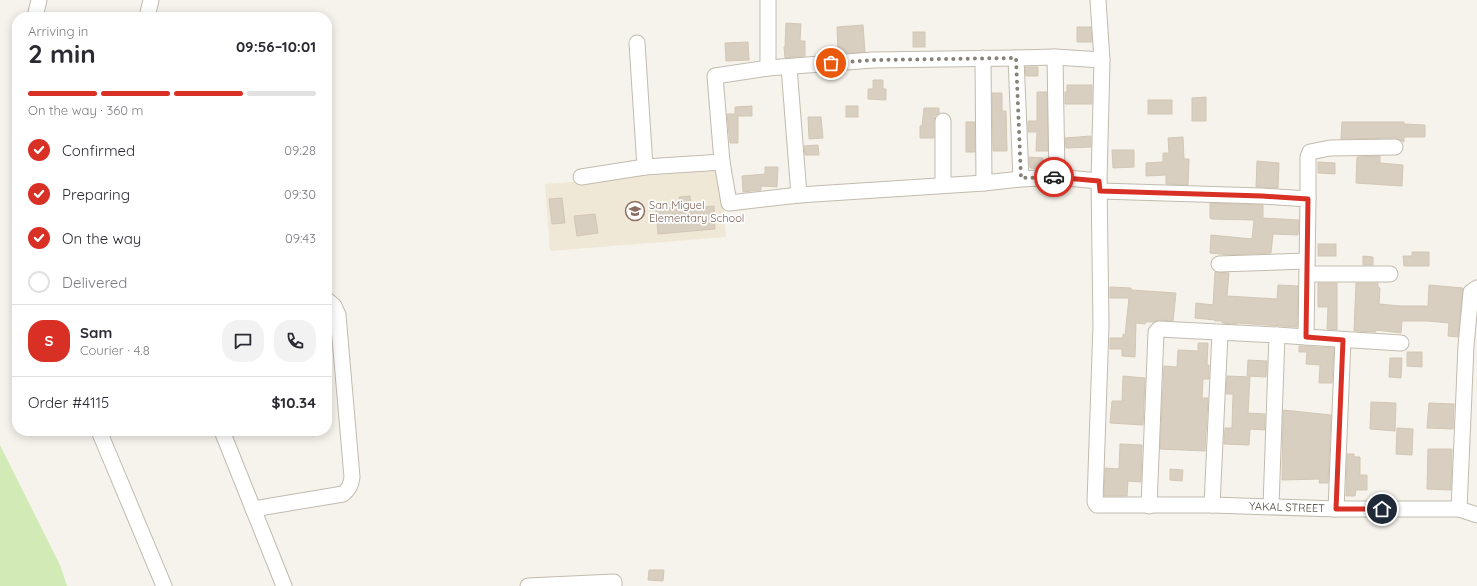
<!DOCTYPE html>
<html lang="en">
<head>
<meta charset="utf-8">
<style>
	body { margin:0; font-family:Quicksand,sans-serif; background:#f2f2f3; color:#2b2b33; height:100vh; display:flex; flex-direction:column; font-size:15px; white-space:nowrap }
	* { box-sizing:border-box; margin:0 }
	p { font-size:13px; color:#7c7c81 }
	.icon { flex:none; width:22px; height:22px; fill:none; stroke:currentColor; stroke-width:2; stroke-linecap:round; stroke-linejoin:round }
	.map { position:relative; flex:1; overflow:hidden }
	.panel { position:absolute; left:12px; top:12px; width:320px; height:424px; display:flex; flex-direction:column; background:#fff; border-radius:16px; box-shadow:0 2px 10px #0003 }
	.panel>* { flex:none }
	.pin { position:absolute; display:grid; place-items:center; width:34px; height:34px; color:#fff; margin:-17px; border:2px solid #fff; border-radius:50%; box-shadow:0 1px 4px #0007 }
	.courier { position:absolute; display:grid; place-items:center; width:40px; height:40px; margin:-20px; border:3px solid #d93025; border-radius:50%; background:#fff; color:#222; box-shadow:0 1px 5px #0007 }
	.headline em { font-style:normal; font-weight:700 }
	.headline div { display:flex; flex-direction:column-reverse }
	.headline { display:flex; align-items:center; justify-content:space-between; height:68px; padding:0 16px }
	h1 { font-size:26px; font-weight:700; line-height:30px }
	.bar { display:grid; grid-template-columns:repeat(4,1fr); gap:6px 4px; align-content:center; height:48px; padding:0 16px }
	.bar i { height:5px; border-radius:3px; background:#e1e1e2 }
	.bar .current { background:#d93025 }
	.bar p { grid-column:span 4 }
	.line { display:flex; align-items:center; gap:10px; padding:0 16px; border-top:1px solid #e1e1e2 }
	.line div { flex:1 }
	.round { display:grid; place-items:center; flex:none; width:42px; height:42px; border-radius:16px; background:#f2f2f3 }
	ol { padding:0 16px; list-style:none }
	li { display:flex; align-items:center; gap:12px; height:44px }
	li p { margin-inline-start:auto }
	li .icon { padding:4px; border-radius:50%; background:#d93025; color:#fff; stroke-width:4 }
	li:last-child { color:#7c7c81 }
	li i { width:22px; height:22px; border:2px solid #e1e1e2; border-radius:50% }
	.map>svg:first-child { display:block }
	.education { fill:#efe8d6 }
	.green { fill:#d2eab5 }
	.building { fill:#d8cfc1; stroke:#d3c7b4 }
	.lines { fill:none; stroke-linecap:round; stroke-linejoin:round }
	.minor-casing { stroke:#c2bbae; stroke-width:17 }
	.minor { stroke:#fff; stroke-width:15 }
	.done { stroke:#878178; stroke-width:4; stroke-dasharray:0 7.2 }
	.route { stroke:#d93025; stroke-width:5 }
	.labels { text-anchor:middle; stroke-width:3.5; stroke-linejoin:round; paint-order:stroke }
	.education-label { font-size:11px; fill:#785e54; stroke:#fff; text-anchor:start }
	.street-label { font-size:11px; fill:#4b4439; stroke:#fff }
</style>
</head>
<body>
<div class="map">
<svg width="1477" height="586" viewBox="0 0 1477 586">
	<rect width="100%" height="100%" fill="#f6f3ec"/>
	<!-- education -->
	<polygon class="education" points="720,170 726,237 550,251 545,184"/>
	<!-- green -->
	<polygon class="green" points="0,445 60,565 67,586 0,586"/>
	<!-- building -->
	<g class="building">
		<polygon points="786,23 801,24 800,41 805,41 805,56 785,58 784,47 785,47"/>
		<polygon points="863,25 865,52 838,54 837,27"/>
		<polygon points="1077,27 1091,27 1092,42 1077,42"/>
		<rect x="913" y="32" width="12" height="15"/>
		<polygon points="748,42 749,60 726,61 725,43"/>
		<polygon points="1025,67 1038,67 1038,76 1026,76"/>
		<polygon points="873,80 883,80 883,89 886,89 886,100 868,99 868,89 873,89"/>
		<polygon points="1067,85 1092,85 1092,104 1065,104 1065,92 1067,92"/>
		<polygon points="1037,92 1047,92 1048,151 1036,151 1037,132 1028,132 1028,121 1037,121"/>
		<polygon points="992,93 1002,93 1002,111 1006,111 1007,151 993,151"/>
		<polygon points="1206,97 1206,121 1192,121 1192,98"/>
		<rect x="1148" y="100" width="24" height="14"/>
		<polygon points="752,106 752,116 738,116 738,143 730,143 727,114 735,114 735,107"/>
		<rect x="846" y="106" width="12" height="11"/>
		<polygon points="924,108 939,108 939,113 935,116 934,121 934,138 920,138 920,126 922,126"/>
		<polygon points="808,117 821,117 823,138 809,139"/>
		<rect x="966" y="122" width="9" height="30"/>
		<polygon points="1342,122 1404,122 1404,124 1425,125 1425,137 1404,137 1404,142 1395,138 1341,139"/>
		<polygon points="1091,136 1091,147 1066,148 1065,138"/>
		<polygon points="1183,137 1184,159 1189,159 1188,185 1166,184 1166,175 1146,176 1146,163 1163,162 1163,153 1169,153 1168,138"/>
		<polygon points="818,145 819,155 805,155 804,146"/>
		<polygon points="1112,150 1134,150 1134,167 1113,168"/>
		<polygon points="1380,156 1380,163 1403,165 1402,186 1356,183 1357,157"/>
		<polygon points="1029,157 1043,158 1042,169 1030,168"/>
		<polygon points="1257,161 1279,163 1278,188 1256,187"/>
		<polygon points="1318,162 1335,163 1335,174 1318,173"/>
		<polygon points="765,167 778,167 777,187 761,186 761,190 743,192 742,176 765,174"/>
		<polygon points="690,196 691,208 714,206 715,229 658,234 656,209 680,207 679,197"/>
		<polygon points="562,198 565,223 552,224 549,199"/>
		<polygon points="1210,203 1263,205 1263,218 1299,220 1298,235 1273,234 1271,253 1230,255 1210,253 1211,235 1252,239 1254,220 1212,219 1210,218"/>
		<polygon points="595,214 598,233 577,236 574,216"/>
		<rect x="1318" y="244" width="18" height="12"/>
		<polygon points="1412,252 1429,252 1429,266 1404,266 1403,256 1412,256"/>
		<polygon points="1363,256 1373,257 1373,265 1363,265"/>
		<polygon points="1215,272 1229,273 1227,296 1277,299 1278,285 1298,286 1297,327 1237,323 1237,324 1222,323 1222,321 1215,321 1215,320 1195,318 1196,303 1213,305"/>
		<polygon points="1318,283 1337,283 1337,330 1327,329 1328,307 1318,307"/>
		<polygon points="1356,283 1378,283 1378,287 1380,288 1379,304 1400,306 1428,306 1429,285 1463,288 1458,337 1448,336 1449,323 1428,321 1402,321 1401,333 1376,330 1376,332 1354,331"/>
		<polygon points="1110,287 1131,288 1131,290 1176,293 1173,321 1159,320 1153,322 1145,322 1145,324 1136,323 1135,357 1122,356 1122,349 1110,349 1110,338 1123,338 1123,334 1125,335 1129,298 1110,298"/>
		<polygon points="1198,343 1208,343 1207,365 1209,365 1209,379 1203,379 1202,398 1208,398 1205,451 1160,449 1164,366 1177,367 1178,350 1198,351"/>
		<polygon points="1299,346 1334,348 1332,383 1319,383 1320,365 1306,364 1307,352 1299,352"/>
		<polygon points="1407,352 1422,352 1422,367 1407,366"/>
		<polygon points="1390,358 1402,358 1401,378 1389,377"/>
		<polygon points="1248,360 1267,361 1266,377 1247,376"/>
		<polygon points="1123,376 1145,378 1143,425 1110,423 1112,401 1122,401"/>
		<polygon points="1227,376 1250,377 1248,413 1265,414 1265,430 1250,429 1249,445 1224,444 1225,428 1232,428 1233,394 1226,394"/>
		<polygon points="1371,402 1396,403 1395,431 1370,429"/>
		<polygon points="1429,403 1454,404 1453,429 1427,428"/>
		<polygon points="1283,410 1331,415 1328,483 1319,483 1320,479 1282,480"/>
		<polygon points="1397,428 1413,429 1412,455 1396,454"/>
		<polygon points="1120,444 1142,445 1141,482 1128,481 1127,496 1104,496 1105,468 1119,469"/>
		<polygon points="1428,449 1452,449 1451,490 1427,489"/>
		<polygon points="1347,454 1354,454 1354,457 1360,457 1360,475 1367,475 1367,490 1356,490 1355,496 1346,496"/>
		<polygon points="1170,469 1183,470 1182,481 1170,480"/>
		<polygon points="649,570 664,570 663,581 648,580"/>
	</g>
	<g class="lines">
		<defs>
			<g id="minor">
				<polyline points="768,0 768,68"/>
				<polyline points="1098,0 1102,60 1055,57 1016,58 873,60 768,68 715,76 722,162 729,203 799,195 984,183 1021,179 1057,177 1099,181"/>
				<polyline points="35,17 39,0"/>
				<polyline points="147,17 151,0"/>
				<polyline points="637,43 645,167"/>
				<polyline points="1055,57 1057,177"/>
				<polyline points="983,58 984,183"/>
				<polyline points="1016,58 1021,179"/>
				<polyline points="1102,60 1099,181 1101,325 1095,502 1097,505 1212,505 1336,509 1459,509 1477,515"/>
				<polyline points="789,67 799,195"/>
				<polyline points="581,177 645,167 722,162"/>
				<polyline points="943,185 943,121"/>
				<polyline points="1100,191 1262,196 1308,199 1306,337 1277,335"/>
				<polyline points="1308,199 1308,157 1310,152 1330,148 1395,147"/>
				<polyline points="1219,264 1307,261"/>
				<polyline points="1307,274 1390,274"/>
				<polyline points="1306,337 1401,343"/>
				<polyline points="99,431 164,586"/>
				<polyline points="222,431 284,586"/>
				<polyline points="1212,505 1220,333"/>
				<polyline points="1149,506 1156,332 1159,329 1277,335 1271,506"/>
				<path d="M253,509l90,-15c6,-5 8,-9 9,-17l-14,-162 -4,-9 -7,-6"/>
				<polyline points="1336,509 1343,340"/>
				<polyline points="1459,509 1466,346 1471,292 1477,288"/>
				<polyline points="528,586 614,582 614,586"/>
			</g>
		</defs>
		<!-- minor casing -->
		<use href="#minor" class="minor-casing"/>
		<!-- minor -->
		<use href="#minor" class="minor"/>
	</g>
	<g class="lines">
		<!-- done -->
		<polyline class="done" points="831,63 873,60 1016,58 1021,178 1054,177"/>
		<!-- route -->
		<polyline class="route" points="1054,177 1099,181 1100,191 1262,196 1308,199 1306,337 1343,340 1336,509 1382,509"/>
	</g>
	<!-- icons -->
	<defs>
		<symbol id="school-ring" viewBox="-11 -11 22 22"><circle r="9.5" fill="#fff" stroke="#8d6e63" stroke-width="1.5"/><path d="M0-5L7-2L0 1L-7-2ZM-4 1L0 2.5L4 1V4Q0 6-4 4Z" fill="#8d6e63"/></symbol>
	</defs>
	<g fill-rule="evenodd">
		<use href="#school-ring" x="624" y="200" width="22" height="22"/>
	</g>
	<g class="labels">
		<!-- education labels -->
		<g class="education-label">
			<text x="649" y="209">San Miguel<tspan x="649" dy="13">Elementary School</tspan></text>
		</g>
		<!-- street labels -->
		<g class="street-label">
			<text transform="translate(1287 507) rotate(2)" y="4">YAKAL STREET</text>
		</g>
	</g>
</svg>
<div class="pin" style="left:831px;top:63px;background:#ea580c"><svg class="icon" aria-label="bag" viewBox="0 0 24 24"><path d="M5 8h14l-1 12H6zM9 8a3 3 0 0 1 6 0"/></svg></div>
<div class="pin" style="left:1382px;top:509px;background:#1f2937"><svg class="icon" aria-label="home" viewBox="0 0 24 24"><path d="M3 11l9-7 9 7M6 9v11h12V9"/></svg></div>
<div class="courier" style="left:1054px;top:177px"><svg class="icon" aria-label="car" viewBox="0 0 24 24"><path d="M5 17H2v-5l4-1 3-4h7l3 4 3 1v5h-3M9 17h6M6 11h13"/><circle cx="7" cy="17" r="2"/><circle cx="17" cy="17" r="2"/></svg></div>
<section class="panel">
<div class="headline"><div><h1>2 min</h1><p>Arriving in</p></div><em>09:56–10:01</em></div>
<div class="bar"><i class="current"></i><i class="current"></i><i class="current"></i><i></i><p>On the way · 360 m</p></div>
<ol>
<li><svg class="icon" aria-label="check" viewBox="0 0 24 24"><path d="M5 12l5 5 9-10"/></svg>Confirmed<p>09:28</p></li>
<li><svg class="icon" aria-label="check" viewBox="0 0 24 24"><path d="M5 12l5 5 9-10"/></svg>Preparing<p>09:30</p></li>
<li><svg class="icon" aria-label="check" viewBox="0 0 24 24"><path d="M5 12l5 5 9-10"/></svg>On the way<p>09:43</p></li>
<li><i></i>Delivered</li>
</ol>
<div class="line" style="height:72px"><b class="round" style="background:#d93025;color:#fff">S</b><div><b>Sam</b><p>Courier · 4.8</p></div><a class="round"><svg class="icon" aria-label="chat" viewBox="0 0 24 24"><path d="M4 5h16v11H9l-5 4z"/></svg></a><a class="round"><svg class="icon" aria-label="phone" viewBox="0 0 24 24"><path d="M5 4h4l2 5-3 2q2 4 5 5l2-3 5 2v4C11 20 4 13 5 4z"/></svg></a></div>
<div class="line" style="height:52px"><div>Order #4115</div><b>$10.34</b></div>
</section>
</div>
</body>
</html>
